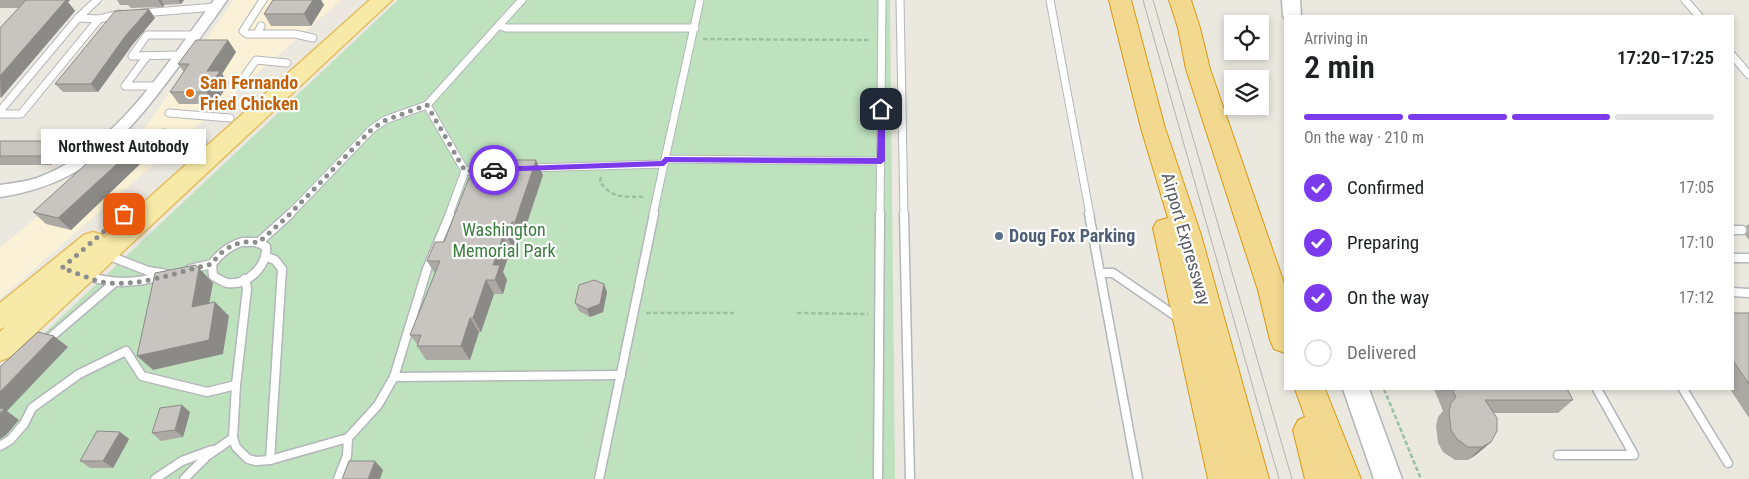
<!DOCTYPE html>
<html lang="en">
<head>
<meta charset="utf-8">
<style>
	body { margin:0; font-family:"Roboto Condensed",sans-serif; background:#f2f2f2; color:#202124; height:100vh; display:flex; flex-direction:column; font-size:19px; white-space:nowrap }
	* { box-sizing:border-box; margin:0 }
	p { font-size:16px; color:#757577 }
	.icon { flex:none; width:28px; height:28px; fill:none; stroke:currentColor; stroke-width:2; stroke-linecap:round; stroke-linejoin:round }
	.map { position:relative; flex:1; overflow:hidden }
	.panel { position:absolute; left:1284px; top:15px; width:450px; height:375px; display:flex; flex-direction:column; background:#fff; border-radius:0px; box-shadow:0 2px 8px #0003 }
	.panel>* { flex:none }
	.fabs { position:absolute; left:1224px; top:15px; display:grid; gap:10px }
	.fabs a { display:grid; place-items:center; width:45px; height:45px; border-radius:0px; background:#fff; box-shadow:0 2px 8px #0003; font-size:25px }
	.pin { position:absolute; display:grid; place-items:center; width:42px; height:42px; color:#fff; margin:-21px; border-radius:10px; box-shadow:0 2px 8px #0006 }
	.courier { position:absolute; display:grid; place-items:center; width:50px; height:50px; margin:-25px; border:4px solid #7c3aed; border-radius:50%; background:#fff; color:#222; box-shadow:0 1px 6px #0007 }
	.bubble { position:absolute; height:35px; border-radius:0px; background:#fff; box-shadow:0 2px 8px #0003; font-size:16px; font-weight:600; line-height:35px; text-align:center }
	.head em { font-style:normal; font-weight:600 }
	.head div { display:flex; flex-direction:column-reverse }
	.head { display:flex; align-items:center; justify-content:space-between; height:85px; padding:0 20px }
	h1 { font-size:32px; font-weight:600; line-height:38px }
	.bar { display:grid; grid-template-columns:repeat(4,1fr); gap:8px 5px; align-content:center; height:60px; padding:0 20px }
	.bar i { height:6px; border-radius:4px; background:#e0e0e0 }
	.bar .selected { background:#7c3aed }
	.bar p { grid-column:span 4 }
	ol { padding:0 20px; list-style:none }
	li { display:flex; align-items:center; gap:15px; height:55px }
	li p { margin-inline-start:auto }
	li .icon { padding:5px; border-radius:50%; background:#7c3aed; color:#fff; stroke-width:4 }
	li:last-child { color:#757577 }
	li i { width:28px; height:28px; border:2px solid #e0e0e0; border-radius:50% }
	.map>svg:first-child { display:block }
	.commercial { fill:#faf1d6 }
	.green { fill:#bee1be }
	.lines { fill:none; stroke-linecap:round; stroke-linejoin:round }
	.lane-far1-casing { stroke:#b3b6ba; stroke-width:9 }
	.lane-casing { stroke:#b3b6ba; stroke-width:11 }
	.street-casing { stroke:#b3b6ba; stroke-width:3 }
	.secondary-casing { stroke:#b2b5ba; stroke-width:3 }
	.primary-casing { stroke:#e4be60; stroke-width:3 }
	.highway-casing { stroke:#d89a13; stroke-width:2 }
	.path { stroke:#99c1a4; stroke-width:2.5; stroke-dasharray:4.5 2.5; stroke-linecap:butt }
	.lane-far1 { stroke:#fff; stroke-width:7 }
	.lane { stroke:#fff; stroke-width:8 }
	.street { fill:#fff; fill-rule:evenodd }
	.secondary { fill:#fff; fill-rule:evenodd }
	.primary { fill:#f7eaa8; fill-rule:evenodd }
	.highway { fill:#f3d98f; fill-rule:evenodd }
	.tram { stroke:#b1b2b2; stroke-width:1 }
	.wall { fill:#aca9a5 }
	.shaded-wall { fill:#8c8a86 }
	.building { fill:#c8c5c0; stroke:#8c8a86 }
	.route { fill:#7c3aed }
	.done { stroke:#8c8d8d; stroke-width:5; stroke-dasharray:0 9 }
	.food-dot { fill:#e8710a; stroke:#fff; stroke-width:2 }
	.service-dot { fill:#5c6f8a; stroke:#fff; stroke-width:2 }
	.labels { text-anchor:middle; stroke-width:4.5; stroke-linejoin:round; paint-order:stroke }
	.food-label { font-size:18px; font-weight:bold; fill:#c56008; stroke:#fff; text-anchor:start }
	.park-label { font-size:18px; fill:#3a7d3d; stroke:#fff }
	.service-label { font-size:18px; font-weight:bold; fill:#4e5e75; stroke:#fff; text-anchor:start }
	.street-label { font-size:18px; fill:#595c60; stroke:#fff }
</style>
</head>
<body>
<div class="map">
<svg width="1749" height="479" viewBox="0 0 1749 479">
	<rect width="100%" height="100%" fill="#ebe8e0"/>
	<!-- commercial -->
	<polygon class="commercial" points="234,0 341,0 0,299 0,248 147,125"/>
	<!-- green -->
	<polygon class="green" points="398,0 890,0 895,479 0,479 0,375"/>
	<g class="lines">
		<defs>
			<g id="lane-far1">
				<polyline points="700,0 665,159 881,161"/>
				<polyline points="900,0 904,215"/>
				<polyline points="1050,0 1090,215"/>
				<polyline points="1685,0 1699,16"/>
				<polyline points="142,13 215,7"/>
				<polyline points="78,18 99,19 120,14"/>
				<polyline points="499,25 522,0"/>
				<polyline points="261,26 257,34 295,34 313,38"/>
				<polyline points="257,34 247,34 243,31 263,0"/>
				<polyline points="179,55 132,56 147,35 194,35"/>
				<polyline points="1732,55 1749,75"/>
				<polyline points="147,56 125,86 156,86"/>
				<polyline points="239,84 256,60 287,63"/>
				<polyline points="0,111 78,18 97,0"/>
				<polyline points="169,113 230,118"/>
				<polyline points="0,114 21,114 99,19"/>
				<polyline points="164,133 203,142"/>
				<polyline points="531,168 664,164"/>
				<polyline points="465,171 427,105 499,25 506,28 695,28"/>
				<polyline points="289,215 372,129 385,120 427,105"/>
				<polyline points="449,215 465,171 495,170"/>
				<polyline points="653,215 665,159"/>
				<polyline points="880,215 882,0"/>
			</g>
			<g id="lane">
				<polyline points="904,214 910,479"/>
				<polyline points="1089,214 1138,479"/>
				<polyline points="1732,230 1742,230"/>
				<path d="M242,242h16l8,5c1,19 -18,39 -39,36 -4,-1 -10,-5 -14,-7l-1,-12c8,-11 17,-18 30,-22z"/>
				<polyline points="258,243 290,214"/>
				<polyline points="107,255 148,271 167,274"/>
				<polyline points="267,257 275,260 282,269 270,460"/>
				<polyline points="1732,258 1749,258"/>
				<polyline points="190,269 212,264"/>
				<polyline points="1100,273 1113,273 1180,319"/>
				<path d="M86,275c26,10 50,8 76,1"/>
				<polyline points="245,279 247,289 236,385 233,438 236,447 248,459 256,461 270,460 348,438"/>
				<polyline points="1732,292 1749,293"/>
				<polyline points="45,342 114,283"/>
				<polyline points="394,377 427,269 450,214"/>
				<polyline points="1683,389 1728,463"/>
				<polyline points="0,446 10,440 24,424 32,408 79,374 126,351 142,376 207,392 236,385"/>
				<polyline points="1558,455 1634,455 1597,389"/>
				<polyline points="155,479 182,461 212,450"/>
				<polyline points="184,479 207,456 233,438"/>
				<polyline points="338,479 347,456 348,438 378,405 394,377 621,375"/>
				<polyline points="599,479 654,214"/>
				<polyline points="878,479 880,214"/>
			</g>
			<path id="street" d="M214,0h13c-16,24 -34,47 -51,70 -50,67 -89,114 -176,127v-12c13,-2 25,-3 37,-7 79,-29 129,-114 177,-178z"/>
			<g id="secondary">
				<polygon points="1282,0 1300,0 1301,16 1285,16 1285,19 1283,16"/>
				<polygon points="1343,389 1369,389 1402,479 1374,479"/>
			</g>
			<polygon id="primary" points="370,0 392,0 10,357 0,361 0,332 5,327 0,329 0,303 84,235 93,232 102,235 104,238"/>
			<g id="highway">
				<polygon points="1109,0 1131,0 1165,128 1201,235 1269,479 1208,479 1153,228 1157,221 1168,218 1141,128"/>
				<polygon points="1169,0 1191,0 1200,28 1210,69 1285,286 1285,353 1274,349 1270,340 1258,290 1186,69 1178,28"/>
				<polygon points="1295,389 1325,389 1361,479 1305,479 1293,430 1298,420 1305,417"/>
			</g>
		</defs>
		<!-- lane-far1 casing -->
		<use href="#lane-far1" class="lane-far1-casing"/>
		<!-- lane casing -->
		<use href="#lane" class="lane-casing"/>
		<!-- street casing -->
		<use href="#street" class="street-casing"/>
		<!-- secondary casing -->
		<use href="#secondary" class="secondary-casing"/>
		<!-- primary casing -->
		<use href="#primary" class="primary-casing"/>
		<!-- highway casing -->
		<use href="#highway" class="highway-casing"/>
		<!-- path -->
		<g class="path">
			<polyline points="703,39 870,40"/>
			<path d="M601,177l-1,5c13,18 26,14 46,15"/>
			<polyline points="646,313 734,313"/>
			<polyline points="797,313 868,314"/>
			<polyline points="1384,389 1421,479"/>
		</g>
		<!-- lane-far1 -->
		<use href="#lane-far1" class="lane-far1"/>
		<!-- lane -->
		<use href="#lane" class="lane"/>
		<!-- street -->
		<use href="#street" class="street"/>
		<!-- secondary -->
		<use href="#secondary" class="secondary"/>
		<!-- primary -->
		<use href="#primary" class="primary"/>
		<!-- highway -->
		<use href="#highway" class="highway"/>
		<!-- tram -->
		<g class="tram">
			<polyline points="1143,0 1279,479"/>
			<polyline points="1153,0 1292,479"/>
		</g>
	</g>
	<!-- wall -->
	<g class="wall">
		<polygon points="0,0 70,0 68,2 75,11 0,98 0,28 19,8 0,8"/>
		<polygon points="117,0 184,0 181,4 164,5 163,7 131,8 128,5 120,5"/>
		<polygon points="273,0 321,0 324,5 311,26 271,26 264,14"/>
		<polygon points="155,18 133,44 98,92 63,92 55,84"/>
		<polygon points="236,52 222,74 229,83 215,104 179,104 170,92 184,72 178,64"/>
		<polygon points="0,141 55,141 63,150 51,165 0,165"/>
		<polygon points="130,152 140,164 71,230 46,224 33,212"/>
		<polygon points="543,175 522,238 519,238 514,251 510,251 503,272 507,280 503,294 494,294 481,332 479,332 470,360 426,360 417,346 417,344 410,335 435,274 427,261 444,242 481,178"/>
		<polygon points="1749,224 1749,240 1745,235 1748,230 1746,226"/>
		<polygon points="607,292 603,312 590,317 579,311 575,303"/>
		<polygon points="1732,313 1749,313 1749,418 1730,389 1732,389"/>
		<polygon points="1434,389 1567,389 1573,400 1558,413 1493,413 1491,442 1477,454 1468,460 1455,460 1443,452 1438,443 1436,426 1438,417 1443,411"/>
		<polygon points="190,412 183,437 161,441 152,433"/>
		<polygon points="129,439 113,468 90,468 80,461"/>
	</g>
	<!-- shaded-wall -->
	<g class="shaded-wall">
		<polygon points="52,0 70,0 68,2 75,11 1,98 0,76"/>
		<polygon points="158,0 161,0 164,5 163,7"/>
		<polygon points="178,0 184,0 181,4"/>
		<polygon points="313,0 321,0 324,5 311,26 304,14"/>
		<polygon points="149,9 155,18 133,44 98,92 91,84 126,35"/>
		<polygon points="228,40 236,52 222,74 229,83 215,104 206,92 207,71"/>
		<polygon points="55,141 63,150 51,165 43,156"/>
		<polygon points="130,152 140,164 71,230 58,218"/>
		<polygon points="536,160 543,175 522,238 515,222"/>
		<polygon points="512,222 519,238 514,251 507,236"/>
		<polygon points="503,236 510,251 503,272 507,280 503,294 495,280 493,265"/>
		<polygon points="199,268 213,283 206,321 192,307"/>
		<polygon points="486,280 494,294 481,332 473,318"/>
		<polygon points="604,284 607,292 603,312 590,317 587,309"/>
		<polygon points="215,302 229,316 223,354 153,370 137,356"/>
		<polygon points="470,318 479,332 470,360 461,346"/>
		<polygon points="54,336 68,347 7,411 19,420 6,435 0,439 0,392"/>
		<polygon points="182,405 190,412 183,437 175,430"/>
		<polygon points="120,432 129,439 113,468 103,461"/>
		<polygon points="1491,442 1477,454 1468,460 1482,447"/>
		<polygon points="375,461 383,470 380,479 368,479"/>
	</g>
	<!-- building -->
	<g class="building">
		<polygon points="26,0 66,0 0,76 0,28"/>
		<polygon points="273,0 313,0 304,14 264,14"/>
		<polygon points="149,9 126,35 91,84 55,84 115,11"/>
		<polygon points="196,40 228,40 207,71 220,71 206,92 170,92 189,64 178,64"/>
		<polygon points="0,141 55,141 43,156 0,156"/>
		<polygon points="106,146 130,152 58,218 33,212"/>
		<polygon points="488,160 536,160 515,222 512,222 507,236 503,236 493,265 500,265 495,280 486,280 473,318 470,318 461,346 417,346 421,335 410,335 440,261 427,261 435,242 444,242 469,178 481,178"/>
		<polygon points="195,265 199,268 192,307 215,302 209,340 137,356 155,273"/>
		<polygon points="594,280 604,284 600,304 587,309 575,303 579,285"/>
		<polygon points="1732,313 1749,313 1749,384 1732,359"/>
		<polygon points="38,332 54,336 0,392 0,367"/>
		<polygon points="1452,389 1567,389 1573,400 1485,400 1497,418 1497,431 1491,442 1482,447 1468,447 1457,439 1451,430 1449,412 1451,403 1456,397"/>
		<polygon points="182,405 175,430 152,433 160,408"/>
		<polygon points="0,408 4,409 0,414"/>
		<polygon points="97,431 120,432 103,461 80,461"/>
		<polygon points="349,461 375,461 368,479 342,479"/>
	</g>
	<!-- route -->
	<polygon class="route" points="881,106 885,109 885,161 881,164 668,162 664,166 494,172 490,170 494,167 661,161 665,157 877,158 878,109"/>
	<g class="lines">
		<!-- done -->
		<path class="done" d="M124,214l-62,54c13,4 27,11 40,14 37,6 74,-10 110,-18 9,-15 28,-26 46,-21l30,-27 84,-87 14,-9 41,-15 38,66 29,-1"/>
	</g>
	<!-- markers -->
	<circle class="food-dot" cx="190" cy="93" r="5"/>
	<circle class="service-dot" cx="999" cy="236" r="5"/>
	<g class="labels">
		<!-- food labels -->
		<g class="food-label">
			<text x="200" y="89">San Fernando<tspan x="200" dy="21">Fried Chicken</tspan></text>
		</g>
		<!-- park labels -->
		<g class="park-label">
			<text x="504" y="236">Washington<tspan x="504" dy="21">Memorial Park</tspan></text>
		</g>
		<!-- service labels -->
		<g class="service-label">
			<text x="1009" y="242">Doug Fox Parking</text>
		</g>
		<!-- street labels -->
		<g class="street-label">
			<text transform="translate(1186 239) rotate(74)" y="6">Airport Expressway</text>
		</g>
	</g>
</svg>
<div class="fabs">
<a><svg class="icon" aria-label="locate" viewBox="0 0 24 24"><circle cx="12" cy="12" r="6"/><path d="M12 2v4M12 18v4M2 12h4M18 12h4"/></svg></a>
<a><svg class="icon" aria-label="layers" viewBox="0 0 24 24"><path d="M12 4l9 5-9 5-9-5zM3 14l9 5 9-5"/></svg></a>
</div>
<div class="pin" style="left:124px;top:214px;background:#ea580c"><svg class="icon" aria-label="bag" viewBox="0 0 24 24"><path d="M5 8h14l-1 12H6zM9 8a3 3 0 0 1 6 0"/></svg></div>
<div class="pin" style="left:881px;top:109px;background:#1f2937"><svg class="icon" aria-label="home" viewBox="0 0 24 24"><path d="M3 11l9-7 9 7M6 9v11h12V9"/></svg></div>
<div class="courier" style="left:494px;top:170px"><svg class="icon" aria-label="car" viewBox="0 0 24 24"><path d="M5 17H2v-5l4-1 3-4h7l3 4 3 1v5h-3M9 17h6M6 11h13"/><circle cx="7" cy="17" r="2"/><circle cx="17" cy="17" r="2"/></svg></div>
<div class="bubble" style="left:41px;top:129px;width:165px">Northwest Autobody</div>
<section class="panel">
<div class="head"><div><h1>2 min</h1><p>Arriving in</p></div><em>17:20–17:25</em></div>
<div class="bar"><i class="selected"></i><i class="selected"></i><i class="selected"></i><i></i><p>On the way · 210 m</p></div>
<ol>
<li><svg class="icon" aria-label="check" viewBox="0 0 24 24"><path d="M5 12l5 5 9-10"/></svg>Confirmed<p>17:05</p></li>
<li><svg class="icon" aria-label="check" viewBox="0 0 24 24"><path d="M5 12l5 5 9-10"/></svg>Preparing<p>17:10</p></li>
<li><svg class="icon" aria-label="check" viewBox="0 0 24 24"><path d="M5 12l5 5 9-10"/></svg>On the way<p>17:12</p></li>
<li><i></i>Delivered</li>
</ol>
</section>
</div>
</body>
</html>
